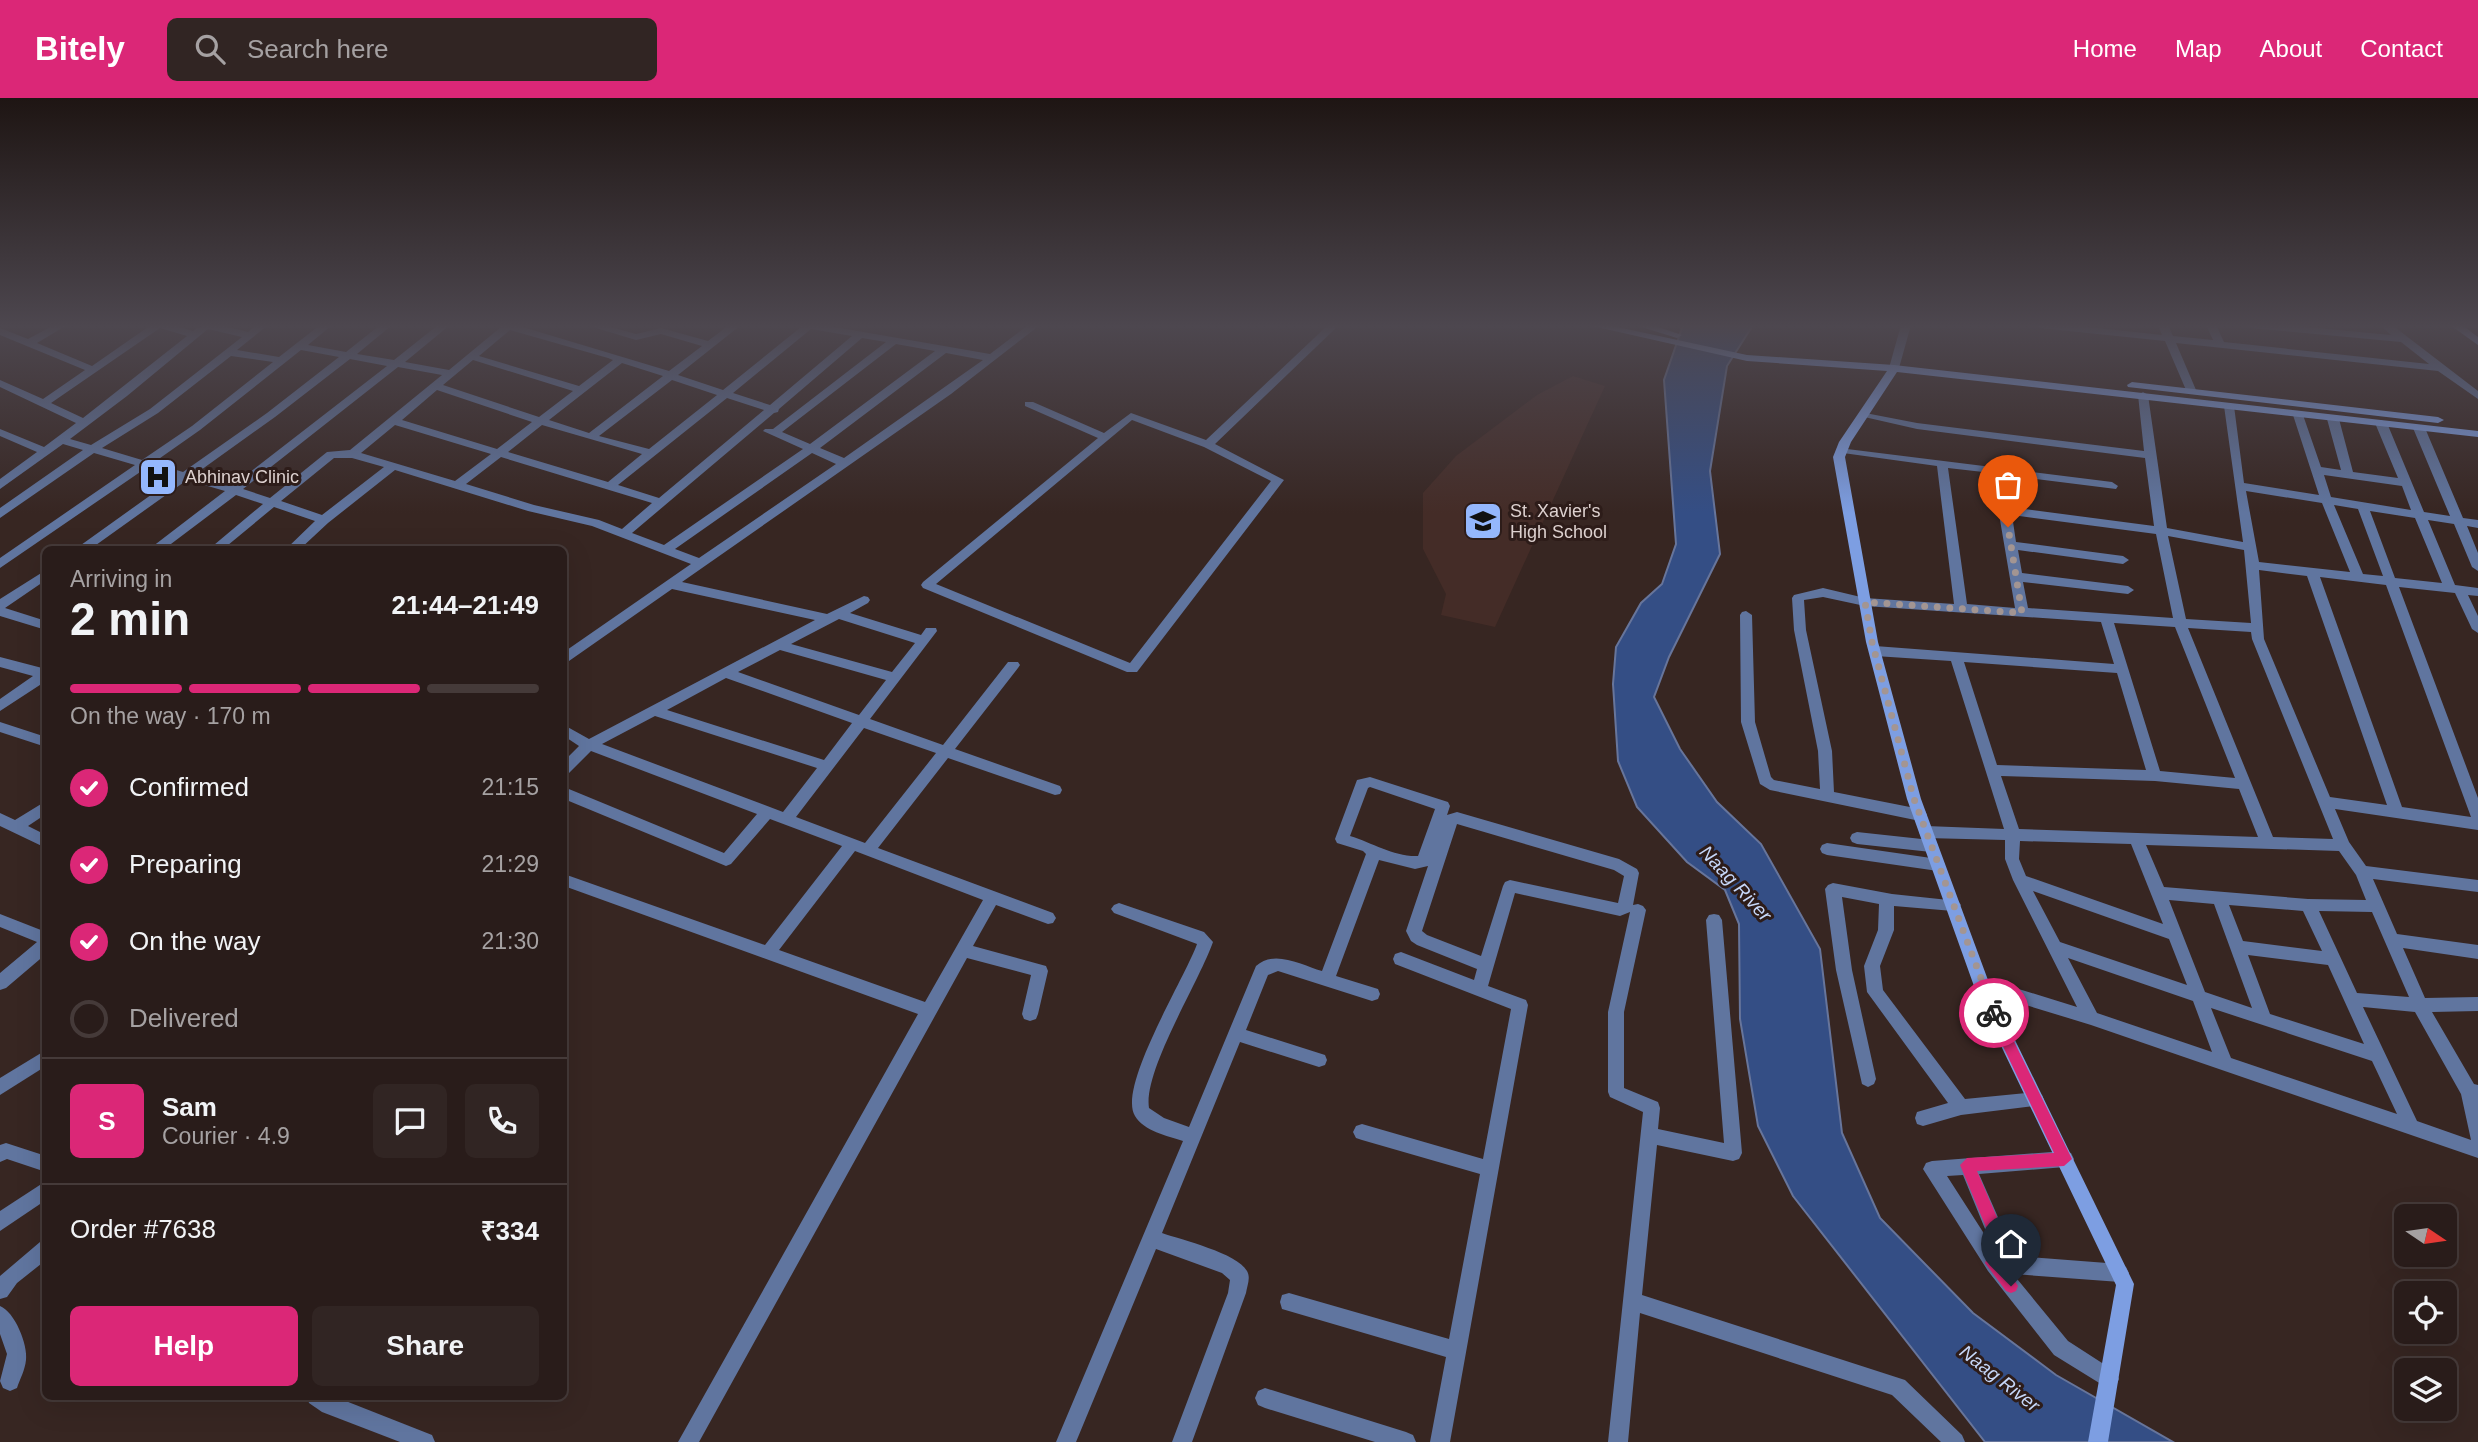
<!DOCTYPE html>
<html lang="en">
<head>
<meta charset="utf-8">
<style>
	body { margin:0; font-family:Helvetica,sans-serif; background:#312523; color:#f1f3f6; height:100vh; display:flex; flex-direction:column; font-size:26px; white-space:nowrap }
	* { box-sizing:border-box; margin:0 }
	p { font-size:23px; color:#a5a1a2 }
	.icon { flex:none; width:38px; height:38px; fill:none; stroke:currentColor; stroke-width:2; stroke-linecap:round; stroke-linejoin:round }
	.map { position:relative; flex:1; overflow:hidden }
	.side { position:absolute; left:42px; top:448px; width:525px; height:854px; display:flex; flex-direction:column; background:#291c1a; border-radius:10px; box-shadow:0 7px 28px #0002,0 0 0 2px #453a39 }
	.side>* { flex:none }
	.needle { width:46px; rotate:103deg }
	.tools { position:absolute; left:2394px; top:1106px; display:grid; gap:14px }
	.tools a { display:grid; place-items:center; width:63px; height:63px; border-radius:10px; background:#291c1a; box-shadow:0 7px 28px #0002,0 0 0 2px #453a39; font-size:35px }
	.pin { position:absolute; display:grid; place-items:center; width:60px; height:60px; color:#fff; margin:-72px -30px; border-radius:50% 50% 50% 0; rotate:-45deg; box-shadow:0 0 7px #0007 }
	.pin .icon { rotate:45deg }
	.courier { position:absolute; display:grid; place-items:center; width:70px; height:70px; margin:-35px; border:5px solid #db2777; border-radius:50%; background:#fff; color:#222; box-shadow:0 2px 9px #0007 }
	.head em { font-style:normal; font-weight:700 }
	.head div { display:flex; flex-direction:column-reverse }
	.head { display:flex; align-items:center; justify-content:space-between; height:119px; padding:0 28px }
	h1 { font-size:46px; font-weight:700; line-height:52px }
	.bar { display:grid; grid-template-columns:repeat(4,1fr); gap:10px 7px; align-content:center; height:84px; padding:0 28px }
	.bar i { height:9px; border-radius:5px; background:#453a39 }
	.bar .current { background:#db2777 }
	.bar p { grid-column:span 4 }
	.line { display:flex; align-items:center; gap:18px; padding:0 28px; border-top:2px solid #453a39 }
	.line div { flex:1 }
	.round { display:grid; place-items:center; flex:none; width:74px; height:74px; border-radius:10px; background:#312523 }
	ol { padding:0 28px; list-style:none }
	li { display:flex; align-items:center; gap:21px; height:77px }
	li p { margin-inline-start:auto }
	li .icon { padding:7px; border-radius:50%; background:#db2777; color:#fff; stroke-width:4 }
	li:last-child { color:#a5a1a2 }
	li i { width:38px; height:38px; border:4px solid #453a39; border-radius:50% }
	.primary-button { display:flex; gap:14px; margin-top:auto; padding:14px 28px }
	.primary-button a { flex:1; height:80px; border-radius:10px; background:#db2777; color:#fff; font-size:28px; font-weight:700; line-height:80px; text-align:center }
	.primary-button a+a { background:#312523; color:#f1f3f6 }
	header { display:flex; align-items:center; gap:42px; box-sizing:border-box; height:98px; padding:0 35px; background:#db2777; color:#fff }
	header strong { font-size:33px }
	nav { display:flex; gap:38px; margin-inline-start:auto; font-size:24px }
	.search { width:490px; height:63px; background:#312523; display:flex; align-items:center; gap:18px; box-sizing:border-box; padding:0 24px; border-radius:10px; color:#a5a1a2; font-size:26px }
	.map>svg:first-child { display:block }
	.built { fill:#442c27 }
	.water { fill:#344e85; stroke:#67759b; stroke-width:2 }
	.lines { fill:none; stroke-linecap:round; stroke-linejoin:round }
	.street { fill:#60759f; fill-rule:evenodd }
	.secondary { fill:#7d9ee2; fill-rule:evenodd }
	.route { fill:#db2777 }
	.done { stroke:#a39592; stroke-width:7; stroke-dasharray:0 12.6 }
	.labels { text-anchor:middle; stroke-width:6; stroke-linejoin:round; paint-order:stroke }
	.poi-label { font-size:18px; fill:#ddd1cf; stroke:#2d1c19; text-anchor:start }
	.water-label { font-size:19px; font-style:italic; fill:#c6d7f9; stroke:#2d1c19 }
</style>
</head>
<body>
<header>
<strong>Bitely</strong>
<div class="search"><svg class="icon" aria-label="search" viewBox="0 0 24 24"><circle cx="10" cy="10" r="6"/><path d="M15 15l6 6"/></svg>Search here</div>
<nav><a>Home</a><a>Map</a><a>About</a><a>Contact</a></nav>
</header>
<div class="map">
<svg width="2478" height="1344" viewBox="0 0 2478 1344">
	<rect width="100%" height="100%" fill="#372622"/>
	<!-- built -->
	<polygon class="built" points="1573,278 1605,288 1495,529 1441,517 1446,496 1423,451 1423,395 1456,358 1537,297"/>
	<!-- water -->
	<polygon class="water" points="1683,227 1753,227 1727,268 1710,373 1720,456 1669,559 1654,599 1680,651 1717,704 1761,746 1820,851 1842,1035 1880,1120 1973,1215 2056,1277 2173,1344 1985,1344 1793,1098 1758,1028 1740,921 1739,826 1725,792 1687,764 1637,709 1618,663 1613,586 1616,549 1641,505 1662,486 1676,446 1664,282"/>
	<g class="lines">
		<!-- street -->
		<g class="street">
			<path d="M54,227h13l-30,18 55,23 59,-41h21l21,6c15,-12 37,-3 55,1l8,-7h12l-31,25 42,7 41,-32h12l-24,20 38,7 34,-27h12l-35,29 37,6 44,-35h12l-45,37 44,8 52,-43 -2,-2h17l153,46 33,-25 -41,-12 -25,6 -50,-15h17l33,9 25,-6 47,13 21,-16h12l-63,50 45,15 78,-63 -1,-2h23l167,29 38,-29h12l-89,69 -269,188 145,32 37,-18 4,1 2,3 -2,3 -18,10 71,22 5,-7h10l1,3 -67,88 73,26 65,-83h10l2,3 -2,3 -63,81 105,37 2,4 -2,4 -5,1 -107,-37 -70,90 175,65 3,5 -3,5 -5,1 -52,-19 -23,41 73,20 2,5 -10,43 -2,5 -6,2 -6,-2 -2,-5 9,-39 -64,-17 -268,484h-21l240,-428 -354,-128v-12l201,71 77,-99 -72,-27 -39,45 -5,2 -162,-67v-12l160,66 33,-39 -166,-63 -22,22 -5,1v-13l15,-15 -15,-10v-11l25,14 226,-119 -143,-31 -103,72 -5,2v-11l127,-88 -99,-38 -64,-15 -133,-41 -67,53 -29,27h-14l30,-29 -41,-14 -52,43h-14l55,-46 -27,-9 -73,55h-15l77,-59 -38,-11 -98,70h-15l102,-73 -30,-9 -146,100v-10l135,-93 -41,-12 -94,65v-10l83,-58 -20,-6 -63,45v-10l37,-27 -37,-16v-7l44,18 32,-24 -76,-36v-7l43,19 42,-29 -85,-35v-7l28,11zM160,230l27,8 -104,82 -32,-15zM208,231l34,8 -92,72 -59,36 -21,-6 57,-43zM811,231l41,7 -82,69 -37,-12zM510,232l98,28 5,2 -34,26 -100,-30zM862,240l24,4 -113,87h-8l-2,2 40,18 -139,96 -32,-12 142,-120 4,-1 1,-3zM896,246l39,7 -125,93 -28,-12zM301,252l38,7 -72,56 -84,59 -30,-9 47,-33zM946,255l37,7 -139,98 -24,-10zM231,258l42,6 -81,64 -50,34 -40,-12 56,-35zM350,261l37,7 -155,120 -38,-11 81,-58zM473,262l100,31 -34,26 -96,-32zM622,265l41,13 -74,57 -40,-13zM398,269l44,8 -92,75 -23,2 -57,46 -27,-9zM672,282l45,15 -68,54 -50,-13zM437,292l95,32 -35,27 -95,-29zM727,300l37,12 -105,88 -41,-13zM395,327l96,29 -36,27 -94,-28zM542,327l100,29 -34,28 -100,-30zM812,355l24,11 -137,94 -24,-9zM501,359l151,46 -30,26 -23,-9 -65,-15 -68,-21zM334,360h18l32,9 -62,48 -41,-14zM839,521l76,24 -23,29 -101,-28zM780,552l106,30 -27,35 -121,-43zM726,580l126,45 -28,37 -157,-50zM655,618l162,52 -34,44 -181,-68zM864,630l72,25 -71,90 -69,-26zM855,753l128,49 -58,102 -146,-52z"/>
			<path d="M1328,227h11l-124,119 69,36 -147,192h-10l-204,-84 -2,-3 2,-3 175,-144 -73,-32v-4h8l71,31 27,-20 75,27zM1132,322l72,27 67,34 -141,182 -194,-79z"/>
			<polygon points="1901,227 1911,227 1899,270 1894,273 1889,270"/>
			<polygon points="2035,227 2070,227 2162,237 2158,227 2168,227 2173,238 2213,242 2206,227 2216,227 2224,244 2429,266 2401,244 2251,230 2246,227 2286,227 2391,237 2380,227 2392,227 2478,293 2478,301 2438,273 2176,245 2196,292 2191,295 2186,292 2165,243 2040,230"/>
			<path d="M2143,294l5,3 19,133 76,14 -19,-136 5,-3 5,3 10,77 75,12 -26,-80 5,-3 5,3 18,52 20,3 -14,-51 6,-3 6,3 14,53 45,6 -23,-55 6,-3 6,3 37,89 26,4 -37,-88 6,-3 6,3 38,90 15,2v8l-11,-2 11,27v18l-6,-4 -18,-43 -26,-4 27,65 23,3v8l-10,-1 10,21v17l-6,-4 -17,-36 -56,-6 79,211v32l-143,-21 14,33 17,24 112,14v12l-105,-13 24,55 81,11v14l-75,-11 22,50 53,-1v14l-46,1 42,72 4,1v73l-387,-133 -114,-35 -2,-5 2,-5 6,-2 94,29 -64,-127 -8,-21v-19l-79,-2 -5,-2 -2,-4 2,-4 5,-2 78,3 -53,-168 -76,-5 -6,-5 6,-5 239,18 -13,-42 -236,-16 -42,-9 -19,3 2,30 26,121 2,41 86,17 5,2 2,4 -2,4 -5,2 -150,-31 -10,-6 -19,-62 -1,-107 2,-3 4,-1 6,4 3,107 16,55 3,3 46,9 -2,-38 -24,-121 -2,-32 2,-3 29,-7 42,10 89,6 -17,-138 -94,-13 -6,-3 2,-2 273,34 6,4 -2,3 -112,-14 6,32 144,19 -9,-68 -228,-29 -57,-13v-4l57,11 227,28 -6,-56zM1948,370l44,5 23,135 -48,-4zM2324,377l78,11 9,24 -80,-13zM2246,393l76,12 28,69 -91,-10zM2334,407l24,4 25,67 -20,-2zM2370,413l45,7 27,65 -47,-5zM2012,417l144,19 17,84 -145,-10 -5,-26 105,12 6,-4 -6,-4 -106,-13 -4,-23 105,14 6,-4 -6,-4 -107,-14zM2168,438l76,14 7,73 -65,-4zM2259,472l48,6 80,229 -57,-8 -66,-158zM2320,479l66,8 85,232 -69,-10zM2114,525l61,4 60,151 -75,-7zM2188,530l63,4 1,7 81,200 -60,-2zM1964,564l153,11 29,97 -149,-5zM2001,678l154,5 84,8 19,48 -239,-8zM2020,743l111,3 32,80 -137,-48 -7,-17zM2146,747l193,6 17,24 10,25 -58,-1 -144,-12zM2033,793l136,48 18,46 -127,-43zM2169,802l45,4 38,104 -47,-16zM2229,807l74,6 19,40 -79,-10zM2319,813l53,1 37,85 -52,-4zM2248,857l80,10 36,79 -94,-30zM2068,860l125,43 19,51 -115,-39zM2363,909l52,5 46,82 10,46 -54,-19zM2211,910l161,53 25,53 -166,-56z"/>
			<polygon points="46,472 46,482 5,510 46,523 46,532 0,518 0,501"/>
			<polygon points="0,559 46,571 46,583 0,613 0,601 33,578 0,569"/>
			<polygon points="0,624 46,639 46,649 0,634"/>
			<path d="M1370,679l78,25 2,4 -3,9 10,-3 162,47 18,10 2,4 -6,32 5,-1 5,2 3,4 -22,102v76l34,14 2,6 -2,21 66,14 -18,-223 3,-5 5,-1 5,1 3,5 20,233 -3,6 -6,2 -76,-16 -15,150 263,85 57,55 3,7h-24l-49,-47 -252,-82 -12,129h-20l35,-330 -33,-15 -2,-5v-80l22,-100 -10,4 -105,-23 -27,93 38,14 2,5 -78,437h-20l16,-85 -164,-48 -2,-7 2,-7 7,-2 160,46 31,-165 -118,-34 -6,-2 -3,-6 3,-6 6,-2 121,35 28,-150 -116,-45 -2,-5 2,-5 6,-2 73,28 3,-11 -60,-24 -6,-4 -5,-10 22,-65 -13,3 -36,-9 -43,116 42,13 2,5 -2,5 -6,2 -94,-30 -10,4 -22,55 79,25 2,5 -2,5 -6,2 -79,-25 -78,191c20,7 75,20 85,38 4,7 0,15 -1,22l-54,149h-20l56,-149 2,-13 -8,-7 -66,-24 -80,193h-20l127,-301c-16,-5 -39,-10 -48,-25 -18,-29 50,-138 62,-172l-83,-31 -3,-4 3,-4 5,-2 85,29 9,10c-14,40 -70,129 -64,166l15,10 25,9 67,-161c18,-17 46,-1 66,5l44,-117 -3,-3 -26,-8 -2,-4 22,-59zM1370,689l65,22 -17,47c-24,1 -45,-13 -68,-20l18,-48zM1457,726l157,46 10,6 -6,27 -108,-23 -5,2 -2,4 -22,70 -54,-21 -5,-4z"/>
			<polygon points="46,703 46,716 28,728 46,737 46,750 0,728 0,715 15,722"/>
			<polygon points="1857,734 1931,742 1936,744 1938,748 1936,752 1931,754 1857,746 1852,744 1850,740 1852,736"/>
			<polygon points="1827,745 1938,761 1943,763 1945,767 1943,771 1938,773 1827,757 1822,755 1820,751 1822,747"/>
			<polygon points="1833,785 1892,796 1958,803 1961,807 1958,811 1953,813 1894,808 1894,832 1880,868 1883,892 1965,1001 2036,994 2042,997 2044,1002 2042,1007 1961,1017 1923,1028 1917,1026 1915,1020 1917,1014 1948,1005 1867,894 1864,868 1878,832 1879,806 1842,799 1852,872 1876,981 1874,986 1868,989 1862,986 1836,872 1825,791 1828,787"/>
			<polygon points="0,816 46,834 46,856 6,890 0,892 0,875 37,844 0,829"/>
			<polygon points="46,952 46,968 0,997 0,980"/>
			<polygon points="6,1045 46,1058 46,1074 7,1061 0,1064 0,1047"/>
			<path d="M2065,1053l6,2 3,6 -3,6 -6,2 -86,7 36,82 105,8 6,3 3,6 -3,6 -6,3 -107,-8 55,67 48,31 3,7 -3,7 -7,3 -55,-34 -66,-84 -65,-102 3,-6 6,-2zM1963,1077l29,71 -45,-70z"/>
			<polygon points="46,1083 46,1102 0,1133 0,1113"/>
			<polygon points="46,1141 46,1162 17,1185 7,1199 0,1201 0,1178 40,1144"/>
			<path d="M0,1208c15,6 28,39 26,54 -1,10 -6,19 -9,28l-7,3 -7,-3 -3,-7 7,-27 -7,-20z"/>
			<polygon points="1265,1290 1406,1334 1413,1337 1416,1344 1375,1344 1265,1310 1258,1307 1255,1300 1258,1293"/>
			<polygon points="307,1298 333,1298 432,1337 435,1344 400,1344 322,1314 309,1305"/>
		</g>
		<!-- secondary -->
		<g class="secondary">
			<polygon points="1588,227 1608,227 1747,257 1894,267 2478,333 2478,339 1897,274 1851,344 1845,359 1878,544 1921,701 1995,901 2134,1186 2108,1344 2088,1344 2116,1187 1979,902 1907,701 1866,544 1833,359 1839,344 1887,273 1747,263"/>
			<polygon points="1635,227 1652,227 1682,237 1677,240"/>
			<polygon points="2450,227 2462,227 2478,239 2478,247"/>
			<polygon points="2132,284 2438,319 2444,322 2438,325 2128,289 2127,287"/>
		</g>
	</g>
	<!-- sky -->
	<linearGradient id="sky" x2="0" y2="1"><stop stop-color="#1e1513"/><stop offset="0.55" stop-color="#4d474f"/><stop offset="1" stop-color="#4d474f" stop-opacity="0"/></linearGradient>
	<rect width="2478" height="415" fill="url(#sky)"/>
	<!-- route -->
	<polygon class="route" points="1994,909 1998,911 2072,1061 2064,1068 1977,1073 2017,1166 2014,1172 2009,1174 2018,1188 2016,1193 2011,1195 2006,1193 1985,1165 1987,1160 1998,1158 1960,1067 1967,1060 2054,1055 1987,915"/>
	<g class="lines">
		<!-- done -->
		<polyline class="done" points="1994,915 1914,701 1872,544 1865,504 2022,515 2008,429"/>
	</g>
	<!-- icons -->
	<defs>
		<symbol id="hospital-square" viewBox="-11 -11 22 22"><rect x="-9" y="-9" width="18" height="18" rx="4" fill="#94b7fd" stroke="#2d1c19"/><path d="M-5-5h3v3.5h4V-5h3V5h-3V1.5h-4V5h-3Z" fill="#111"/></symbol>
		<symbol id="school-square" viewBox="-11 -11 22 22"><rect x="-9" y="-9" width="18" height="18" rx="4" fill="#94b7fd" stroke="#2d1c19"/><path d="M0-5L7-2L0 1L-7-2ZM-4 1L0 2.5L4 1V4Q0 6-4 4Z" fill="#111"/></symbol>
	</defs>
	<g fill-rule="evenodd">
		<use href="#hospital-square" x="136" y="357" width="44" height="44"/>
		<use href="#school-square" x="1461" y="401" width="44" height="44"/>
	</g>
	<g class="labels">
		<!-- poi labels -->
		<g class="poi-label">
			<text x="185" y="385">Abhinav Clinic</text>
			<text x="1510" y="419">St. Xavier's<tspan x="1510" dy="21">High School</tspan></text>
		</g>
		<!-- water labels -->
		<g class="water-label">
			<text transform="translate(1736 785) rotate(47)" y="7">Naag River</text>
			<text transform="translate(2000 1280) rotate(38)" y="7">Naag River</text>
		</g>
	</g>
</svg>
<div class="tools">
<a><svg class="needle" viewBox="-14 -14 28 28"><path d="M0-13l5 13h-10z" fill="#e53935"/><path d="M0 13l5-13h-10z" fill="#a5a1a2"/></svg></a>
<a><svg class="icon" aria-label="locate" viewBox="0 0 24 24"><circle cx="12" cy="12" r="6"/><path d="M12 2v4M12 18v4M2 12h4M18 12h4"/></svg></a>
<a><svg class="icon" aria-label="layers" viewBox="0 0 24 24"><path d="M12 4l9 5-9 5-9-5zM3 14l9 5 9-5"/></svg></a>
</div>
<div class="pin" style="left:2008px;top:429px;background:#ea580c"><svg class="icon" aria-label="bag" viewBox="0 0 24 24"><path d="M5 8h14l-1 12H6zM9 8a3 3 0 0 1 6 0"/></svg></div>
<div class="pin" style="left:2011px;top:1188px;background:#1f2937"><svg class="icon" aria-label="home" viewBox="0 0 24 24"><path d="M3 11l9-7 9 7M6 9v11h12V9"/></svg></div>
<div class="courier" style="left:1994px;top:915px"><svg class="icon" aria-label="bike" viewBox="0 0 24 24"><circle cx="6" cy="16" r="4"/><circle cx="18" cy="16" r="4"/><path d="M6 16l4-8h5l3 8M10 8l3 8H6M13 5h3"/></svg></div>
<section class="side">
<div class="head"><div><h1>2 min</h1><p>Arriving in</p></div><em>21:44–21:49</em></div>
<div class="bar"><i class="current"></i><i class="current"></i><i class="current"></i><i></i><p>On the way · 170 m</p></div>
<ol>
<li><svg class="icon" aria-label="check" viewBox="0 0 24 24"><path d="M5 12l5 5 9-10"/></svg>Confirmed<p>21:15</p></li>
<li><svg class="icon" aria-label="check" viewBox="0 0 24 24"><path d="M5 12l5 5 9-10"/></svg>Preparing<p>21:29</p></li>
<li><svg class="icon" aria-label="check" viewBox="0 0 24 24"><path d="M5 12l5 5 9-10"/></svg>On the way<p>21:30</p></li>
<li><i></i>Delivered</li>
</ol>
<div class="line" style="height:126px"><b class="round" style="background:#db2777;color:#fff">S</b><div><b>Sam</b><p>Courier · 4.9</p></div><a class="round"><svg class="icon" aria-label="chat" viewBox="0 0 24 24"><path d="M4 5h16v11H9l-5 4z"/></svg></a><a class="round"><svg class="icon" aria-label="phone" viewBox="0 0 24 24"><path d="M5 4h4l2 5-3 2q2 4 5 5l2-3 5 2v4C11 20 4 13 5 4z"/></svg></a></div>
<div class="line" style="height:91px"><div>Order #7638</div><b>₹334</b></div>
<div class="primary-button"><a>Help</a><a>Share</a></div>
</section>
</div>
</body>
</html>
